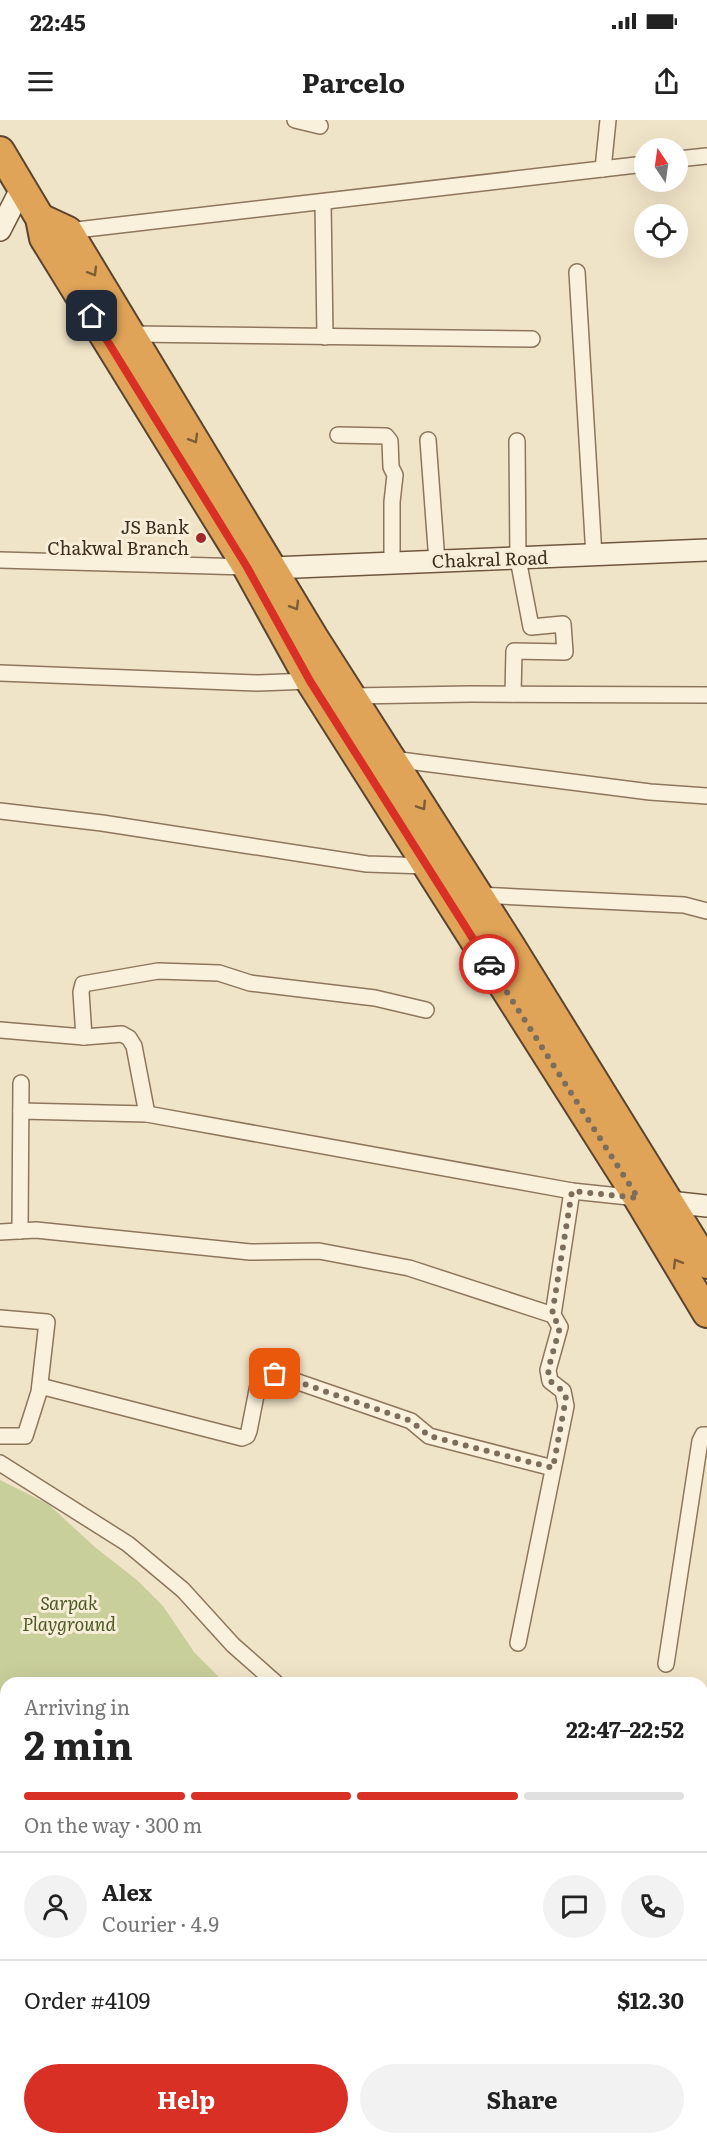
<!DOCTYPE html>
<html lang="en">
<head>
<meta charset="utf-8">
<style>
	body { margin:0; font-family:Literata,serif; background:#f2f2f2; color:#222; height:100vh; display:flex; flex-direction:column; font-size:22px; white-space:nowrap }
	* { box-sizing:border-box; margin:0 }
	p { font-size:20px; color:#767676 }
	.icon { flex:none; width:33px; height:33px; fill:none; stroke:currentColor; stroke-width:2; stroke-linecap:round; stroke-linejoin:round }
	.map { position:relative; flex:1; overflow:hidden }
	.drawer { position:absolute; left:0px; top:1557px; width:708px; height:468px; display:flex; flex-direction:column; background:#fff; border-radius:18px 18px 0 0; box-shadow:0 6px 24px #0002 }
	.drawer>* { flex:none }
	.needle { width:39px; rotate:347deg }
	.tools { position:absolute; left:634px; top:18px; display:grid; gap:12px }
	.tools a { display:grid; place-items:center; width:54px; height:54px; border-radius:50%; background:#fff; box-shadow:0 6px 24px #0002; font-size:30px }
	.pin { position:absolute; display:grid; place-items:center; width:51px; height:51px; color:#fff; margin:-26px; border-radius:12px; box-shadow:0 3px 9px #0006 }
	.courier { position:absolute; display:grid; place-items:center; width:60px; height:60px; margin:-30px; border:4px solid #d93025; border-radius:50%; background:#fff; color:#222; box-shadow:0 2px 8px #0007 }
	.head em { font-style:normal; font-weight:700 }
	.head div { display:flex; flex-direction:column-reverse }
	.head { display:flex; align-items:center; justify-content:space-between; height:102px; padding:0 24px }
	h1 { font-size:39px; font-weight:700; line-height:45px }
	.bar { display:grid; grid-template-columns:repeat(4,1fr); gap:9px 6px; align-content:center; height:72px; padding:0 24px }
	.bar i { height:8px; border-radius:4px; background:#e0e0e0 }
	.bar .active { background:#d93025 }
	.bar p { grid-column:span 4 }
	.line { display:flex; align-items:center; gap:15px; padding:0 24px; border-top:2px solid #e0e0e0 }
	.line div { flex:1 }
	.round { display:grid; place-items:center; flex:none; width:63px; height:63px; border-radius:32px; background:#f2f2f2 }
	.button { display:flex; gap:12px; margin-top:auto; padding:12px 24px }
	.button a { flex:1; height:69px; border-radius:36px; background:#d93025; color:#fff; font-size:24px; font-weight:700; line-height:69px; text-align:center }
	.button a+a { background:#f2f2f2; color:#222 }
	.status { display:flex; justify-content:space-between; align-items:center; height:42px; padding:0 30px; background:#fff; direction:ltr }
	.status svg { height:16px; fill:currentColor }
	header { display:flex; justify-content:space-between; align-items:center; height:78px; padding:0 24px; background:#fff; font-size:27px; font-weight:700 }
	.map>svg:first-child { display:block }
	.green { fill:#c9cf9b }
	.lines { fill:none; stroke-linecap:round; stroke-linejoin:round }
	.street-casing { stroke:#8d765c; stroke-width:18 }
	.secondary-casing { stroke:#6f573f; stroke-width:24 }
	.highway-casing { stroke:#5b4430; stroke-width:32 }
	.street { stroke:#faf1dc; stroke-width:15 }
	.secondary { stroke:#faf1dc; stroke-width:21 }
	.highway { stroke:#e0a458; stroke-width:28 }
	.oneway { stroke:#7e5d36 }
	.done { stroke:#7c6e5b; stroke-width:6; stroke-dasharray:0 10.8 }
	.route { stroke:#d93025; stroke-width:8 }
	.poi-dot { fill:#9e2a2b; stroke:#f7eed8; stroke-width:2 }
	.labels { text-anchor:middle; stroke-width:6; stroke-linejoin:round; paint-order:stroke }
	.poi-label { font-size:18px; fill:#3d2e20; stroke:#f7eed8; text-anchor:end }
	.street-label { font-size:18px; fill:#3d2e20; stroke:#f7eed8 }
	.park-label { font-size:18px; font-style:italic; fill:#4d5a26; stroke:#f7eed8 }
</style>
</head>
<body>
<div class="status"><b>22:45</b><svg viewBox="0 0 49 12"><path d="M0 12V9h3v3zM5 12V6h3v6zM10 12V3h3v9zM15 12V0h3v12zM26 1h20v11H26zM47 4h2v5h-2z"/></svg></div>
<header><svg class="icon" aria-label="menu" viewBox="0 0 24 24"><path d="M4 6h16M4 12h16M4 18h16"/></svg>Parcelo<svg class="icon" aria-label="share" viewBox="0 0 24 24"><path d="M12 15V3M7 8l5-5 5 5M5 13v7h14v-7"/></svg></header>
<div class="map">
<svg width="707" height="2025" viewBox="0 0 707 2025">
	<rect width="100%" height="100%" fill="#f0e4c8"/>
	<!-- green -->
	<g class="green">
		<polygon points="0,1360 48,1384 96,1428 137,1460 163,1486 194,1532 225,1563 6,1563 6,1625 0,1605"/>
		<polygon points="81,2019 422,2019 411,2025 82,2025"/>
	</g>
	<g class="lines">
		<defs>
			<g id="street">
				<polyline points="295,0 320,6"/>
				<polyline points="678,39 707,36"/>
				<polyline points="603,49 608,0"/>
				<polyline points="323,82 325,217"/>
				<polyline points="68,111 645,44"/>
				<polyline points="577,152 594,436"/>
				<polyline points="131,214 532,219"/>
				<polyline points="338,315 386,316 390,321 391,347 395,355 392,382 392,444"/>
				<polyline points="428,320 437,442"/>
				<polyline points="0,440 247,447"/>
				<polyline points="0,553 258,563 310,561"/>
				<polyline points="513,574 514,531 565,532 563,504 531,507 518,439 517,321"/>
				<polyline points="352,576 471,574 707,575"/>
				<polyline points="392,639 650,672 707,676"/>
				<polyline points="0,691 102,703 367,744 426,746"/>
				<polyline points="478,775 684,785 707,791"/>
				<polyline points="0,910 84,917 122,914 129,918 134,926 147,994"/>
				<polyline points="84,917 81,872 83,864 158,851 219,853 250,863 375,878 426,890"/>
				<polyline points="21,991 147,994 572,1071 638,1078"/>
				<polyline points="20,1111 21,963"/>
				<polyline points="0,1112 36,1110 250,1132 319,1131 409,1148 553,1195"/>
				<polyline points="0,1198 47,1202 39,1272 25,1316 0,1316"/>
				<polyline points="40,1266 242,1318 247,1316 249,1311 259,1260 265,1253 275,1254 411,1301 429,1316 553,1348"/>
				<polyline points="0,1343 128,1424 183,1470 233,1525 276,1563"/>
				<polyline points="518,1523 566,1286 563,1271 550,1261 548,1250 560,1207 553,1195 572,1071"/>
				<polyline points="666,1544 700,1321 703,1315 707,1315"/>
				<polyline points="0,1641 6,1667"/>
				<polyline points="61,2019 61,2025"/>
				<polyline points="643,2025 644,2019"/>
			</g>
			<g id="secondary">
				<polyline points="0,110 22,67"/>
				<polyline points="272,448 707,430"/>
				<polyline points="660,1081 707,1086"/>
				<polyline points="702,1821 707,1822"/>
				<polyline points="464,2025 467,2019"/>
			</g>
			<g id="highway">
				<polyline points="0,31 40,98 44,118 247,447 310,561 638,1078 707,1193"/>
				<polyline points="40,98 68,111 314,518 510,825 707,1144"/>
			</g>
		</defs>
		<!-- street casing -->
		<use href="#street" class="street-casing"/>
		<!-- secondary casing -->
		<use href="#secondary" class="secondary-casing"/>
		<!-- highway casing -->
		<use href="#highway" class="highway-casing"/>
		<!-- street -->
		<use href="#street" class="street"/>
		<!-- secondary -->
		<use href="#secondary" class="secondary"/>
		<!-- highway -->
		<use href="#highway" class="highway"/>
	</g>
	<!-- one-way arrows -->
	<defs><path id="oneway-chevron" d="M-2-3.5L2.5 0L-2 3.5" fill="none" stroke-width="1.6" stroke-linecap="round" stroke-linejoin="round" transform="scale(1.5)"/></defs>
	<g class="oneway">
		<use href="#oneway-chevron" transform="translate(93 152) rotate(59)"/>
		<use href="#oneway-chevron" transform="translate(194 319) rotate(59)"/>
		<use href="#oneway-chevron" transform="translate(295 486) rotate(59)"/>
		<use href="#oneway-chevron" transform="translate(422 686) rotate(57)"/>
		<use href="#oneway-chevron" transform="translate(677 1143) rotate(-121)"/>
	</g>
	<g class="lines">
		<!-- done -->
		<polyline class="done" points="275,1254 411,1301 429,1316 553,1348 566,1278 563,1271 550,1261 548,1250 560,1207 552,1195 572,1071 638,1078 489,844"/>
		<!-- route -->
		<polyline class="route" points="92,196 247,447 310,561 489,844"/>
	</g>
	<!-- markers -->
	<circle class="poi-dot" cx="201" cy="418" r="6"/>
	<g class="labels">
		<!-- poi labels -->
		<g class="poi-label">
			<text x="189" y="414">JS Bank<tspan x="189" dy="21">Chakwal Branch</tspan></text>
		</g>
		<!-- street labels -->
		<g class="street-label">
			<text transform="translate(490 440) rotate(-2)" y="6">Chakral Road</text>
		</g>
		<!-- park labels -->
		<g class="park-label">
			<text x="69" y="1490">Sarpak<tspan x="69" dy="21">Playground</tspan></text>
		</g>
	</g>
</svg>
<div class="tools">
<a><svg class="needle" viewBox="-14 -14 28 28"><path d="M0-13l5 13h-10z" fill="#e53935"/><path d="M0 13l5-13h-10z" fill="#767676"/></svg></a>
<a><svg class="icon" aria-label="locate" viewBox="0 0 24 24"><circle cx="12" cy="12" r="6"/><path d="M12 2v4M12 18v4M2 12h4M18 12h4"/></svg></a>
</div>
<div class="pin" style="left:275px;top:1254px;background:#ea580c"><svg class="icon" aria-label="bag" viewBox="0 0 24 24"><path d="M5 8h14l-1 12H6zM9 8a3 3 0 0 1 6 0"/></svg></div>
<div class="pin" style="left:92px;top:196px;background:#1f2937"><svg class="icon" aria-label="home" viewBox="0 0 24 24"><path d="M3 11l9-7 9 7M6 9v11h12V9"/></svg></div>
<div class="courier" style="left:489px;top:844px"><svg class="icon" aria-label="car" viewBox="0 0 24 24"><path d="M5 17H2v-5l4-1 3-4h7l3 4 3 1v5h-3M9 17h6M6 11h13"/><circle cx="7" cy="17" r="2"/><circle cx="17" cy="17" r="2"/></svg></div>
<section class="drawer">
<div class="head"><div><h1>2 min</h1><p>Arriving in</p></div><em>22:47–22:52</em></div>
<div class="bar"><i class="active"></i><i class="active"></i><i class="active"></i><i></i><p>On the way · 300 m</p></div>
<div class="line" style="height:108px"><a class="round"><svg class="icon" aria-label="person" viewBox="0 0 24 24"><circle cx="12" cy="8" r="4"/><path d="M4 21q1-7 8-7t8 7"/></svg></a><div><b>Alex</b><p>Courier · 4.9</p></div><a class="round"><svg class="icon" aria-label="chat" viewBox="0 0 24 24"><path d="M4 5h16v11H9l-5 4z"/></svg></a><a class="round"><svg class="icon" aria-label="phone" viewBox="0 0 24 24"><path d="M5 4h4l2 5-3 2q2 4 5 5l2-3 5 2v4C11 20 4 13 5 4z"/></svg></a></div>
<div class="line" style="height:78px"><div>Order #4109</div><b>$12.30</b></div>
<div class="button"><a>Help</a><a>Share</a></div>
</section>
</div>
</body>
</html>
